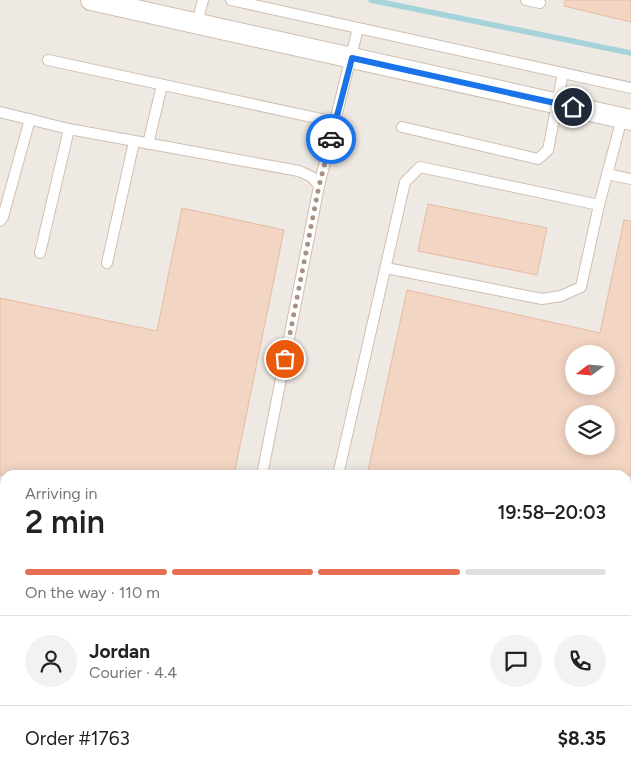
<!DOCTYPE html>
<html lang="en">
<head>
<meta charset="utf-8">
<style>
	body { margin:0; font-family:Figtree,sans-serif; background:#f2f2f2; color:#222; height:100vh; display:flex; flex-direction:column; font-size:19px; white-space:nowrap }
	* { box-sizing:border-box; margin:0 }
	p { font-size:16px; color:#767676 }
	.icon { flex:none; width:28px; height:28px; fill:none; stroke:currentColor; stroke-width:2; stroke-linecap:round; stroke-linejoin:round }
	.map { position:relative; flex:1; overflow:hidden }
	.details { position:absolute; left:0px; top:470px; width:631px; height:310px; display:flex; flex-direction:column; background:#fff; border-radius:15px 15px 0 0; box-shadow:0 2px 12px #0003 }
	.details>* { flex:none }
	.needle { width:32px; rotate:254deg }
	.fabs { position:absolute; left:565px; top:345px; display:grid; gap:10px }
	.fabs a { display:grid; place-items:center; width:50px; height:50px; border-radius:50%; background:#fff; box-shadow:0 2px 12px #0003; font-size:25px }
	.pin { position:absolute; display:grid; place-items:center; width:42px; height:42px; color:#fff; margin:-21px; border:2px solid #fff; border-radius:50%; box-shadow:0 1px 5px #0007 }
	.courier { position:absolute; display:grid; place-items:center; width:50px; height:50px; margin:-25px; border:4px solid #1a73e8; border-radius:50%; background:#fff; color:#222; box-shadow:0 1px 6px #0007 }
	.summary em { font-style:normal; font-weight:600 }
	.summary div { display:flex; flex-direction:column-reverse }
	.summary { display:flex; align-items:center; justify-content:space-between; height:85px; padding:0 25px }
	h1 { font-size:32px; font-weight:600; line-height:38px }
	.bar { display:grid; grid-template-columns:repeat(4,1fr); gap:8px 5px; align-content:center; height:60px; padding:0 25px }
	.bar i { height:6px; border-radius:4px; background:#e0e0e0 }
	.bar .active { background:#e76f51 }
	.bar p { grid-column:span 4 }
	.line { display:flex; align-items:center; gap:12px; padding:0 25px; border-top:1px solid #e0e0e0 }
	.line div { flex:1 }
	.round { display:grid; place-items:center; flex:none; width:52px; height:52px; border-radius:26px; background:#f2f2f2 }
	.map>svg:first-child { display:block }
	.industrial { fill:#efe9e4; fill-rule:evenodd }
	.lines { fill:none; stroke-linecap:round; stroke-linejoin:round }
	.stream { stroke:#a5d3da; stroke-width:5.5 }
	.building { fill:#f3d5c3; stroke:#e6bba3; fill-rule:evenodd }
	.service-casing { stroke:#d1beb0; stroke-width:12 }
	.minor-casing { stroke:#d1beb0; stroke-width:22 }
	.service { stroke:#fff; stroke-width:10 }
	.minor { stroke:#fff; stroke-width:20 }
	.done { stroke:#a89285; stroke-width:5; stroke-dasharray:0 9 }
	.route { stroke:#1a73e8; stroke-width:6 }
</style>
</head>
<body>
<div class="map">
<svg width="631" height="780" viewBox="0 0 631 780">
	<rect width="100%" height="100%" fill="#fdf6ec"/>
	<!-- industrial -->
	<path class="industrial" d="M0,0h631v780h-631zM574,354h32v32h-32zM574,414h32v32h-32zM5,475h621v300h-621z"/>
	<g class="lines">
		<!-- stream -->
		<polyline class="stream" points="371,0 631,53"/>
	</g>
	<!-- building -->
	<g class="building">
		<polygon points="565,0 631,0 631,22 564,6"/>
		<polygon points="428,204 547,228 537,275 418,251"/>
		<polygon points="182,208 284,230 234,475 0,475 0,298 157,331"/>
		<path d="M624,220l7,1v254h-264l40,-185 193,43zM574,354h32v32h-32zM574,414h32v32h-32z"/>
	</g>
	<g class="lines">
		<defs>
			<g id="service">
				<polyline points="231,0 631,88"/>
				<polyline points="526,0 540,3"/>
				<polyline points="197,23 203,0"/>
				<polyline points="48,60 335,122"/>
				<polyline points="0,112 69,129 299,171 312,177 319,186 262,475"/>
				<polyline points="402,127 538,159 548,150 563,73"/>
				<polyline points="148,144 162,85"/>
				<polyline points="607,174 631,179"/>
				<polyline points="319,186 358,28"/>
				<polyline points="0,221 3,217 30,119"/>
				<polyline points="40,253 69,129"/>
				<polyline points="107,263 134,142"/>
				<polyline points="386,268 542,299 561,296 581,287 599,205 622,118"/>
				<polyline points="338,475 405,182 420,167 599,205"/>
				<polyline points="626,761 631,743"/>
				<polyline points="201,780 202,775"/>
				<polyline points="269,780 270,775"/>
				<polyline points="622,780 623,775"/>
			</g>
			<polyline id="minor" points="91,0 631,120"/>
		</defs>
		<!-- service casing -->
		<use href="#service" class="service-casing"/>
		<!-- minor casing -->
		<use href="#minor" class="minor-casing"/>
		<!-- service -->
		<use href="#service" class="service"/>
		<!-- minor -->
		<use href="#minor" class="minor"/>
	</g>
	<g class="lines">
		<!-- done -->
		<polyline class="done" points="285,359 319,186 331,139"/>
		<!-- route -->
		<polyline class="route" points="331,139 352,58 573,107"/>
	</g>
</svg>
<div class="fabs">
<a><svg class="needle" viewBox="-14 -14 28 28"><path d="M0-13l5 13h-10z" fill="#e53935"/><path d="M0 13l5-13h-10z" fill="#767676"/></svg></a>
<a><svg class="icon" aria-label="layers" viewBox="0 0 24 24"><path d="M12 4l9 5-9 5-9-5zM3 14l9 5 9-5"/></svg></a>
</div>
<div class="pin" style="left:285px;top:359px;background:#ea580c"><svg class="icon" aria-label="bag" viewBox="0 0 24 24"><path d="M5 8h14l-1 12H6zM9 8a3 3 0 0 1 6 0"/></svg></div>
<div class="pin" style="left:573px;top:107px;background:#1f2937"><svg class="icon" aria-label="home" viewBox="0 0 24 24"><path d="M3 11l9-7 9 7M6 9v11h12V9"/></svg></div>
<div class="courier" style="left:331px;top:139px"><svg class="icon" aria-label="car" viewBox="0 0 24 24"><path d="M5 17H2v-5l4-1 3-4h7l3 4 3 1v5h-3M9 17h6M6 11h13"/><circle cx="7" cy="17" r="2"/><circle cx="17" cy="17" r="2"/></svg></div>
<section class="details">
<div class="summary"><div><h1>2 min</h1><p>Arriving in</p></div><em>19:58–20:03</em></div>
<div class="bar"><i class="active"></i><i class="active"></i><i class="active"></i><i></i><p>On the way · 110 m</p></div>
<div class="line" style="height:90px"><a class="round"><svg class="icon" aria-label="person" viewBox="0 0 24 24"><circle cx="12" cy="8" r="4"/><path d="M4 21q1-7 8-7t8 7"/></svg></a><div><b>Jordan</b><p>Courier · 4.4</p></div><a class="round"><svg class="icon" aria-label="chat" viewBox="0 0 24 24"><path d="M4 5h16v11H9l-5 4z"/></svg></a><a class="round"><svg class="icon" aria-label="phone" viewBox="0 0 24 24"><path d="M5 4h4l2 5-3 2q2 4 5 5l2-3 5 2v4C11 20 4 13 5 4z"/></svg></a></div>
<div class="line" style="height:65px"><div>Order #1763</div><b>$8.35</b></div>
</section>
</div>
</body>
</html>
